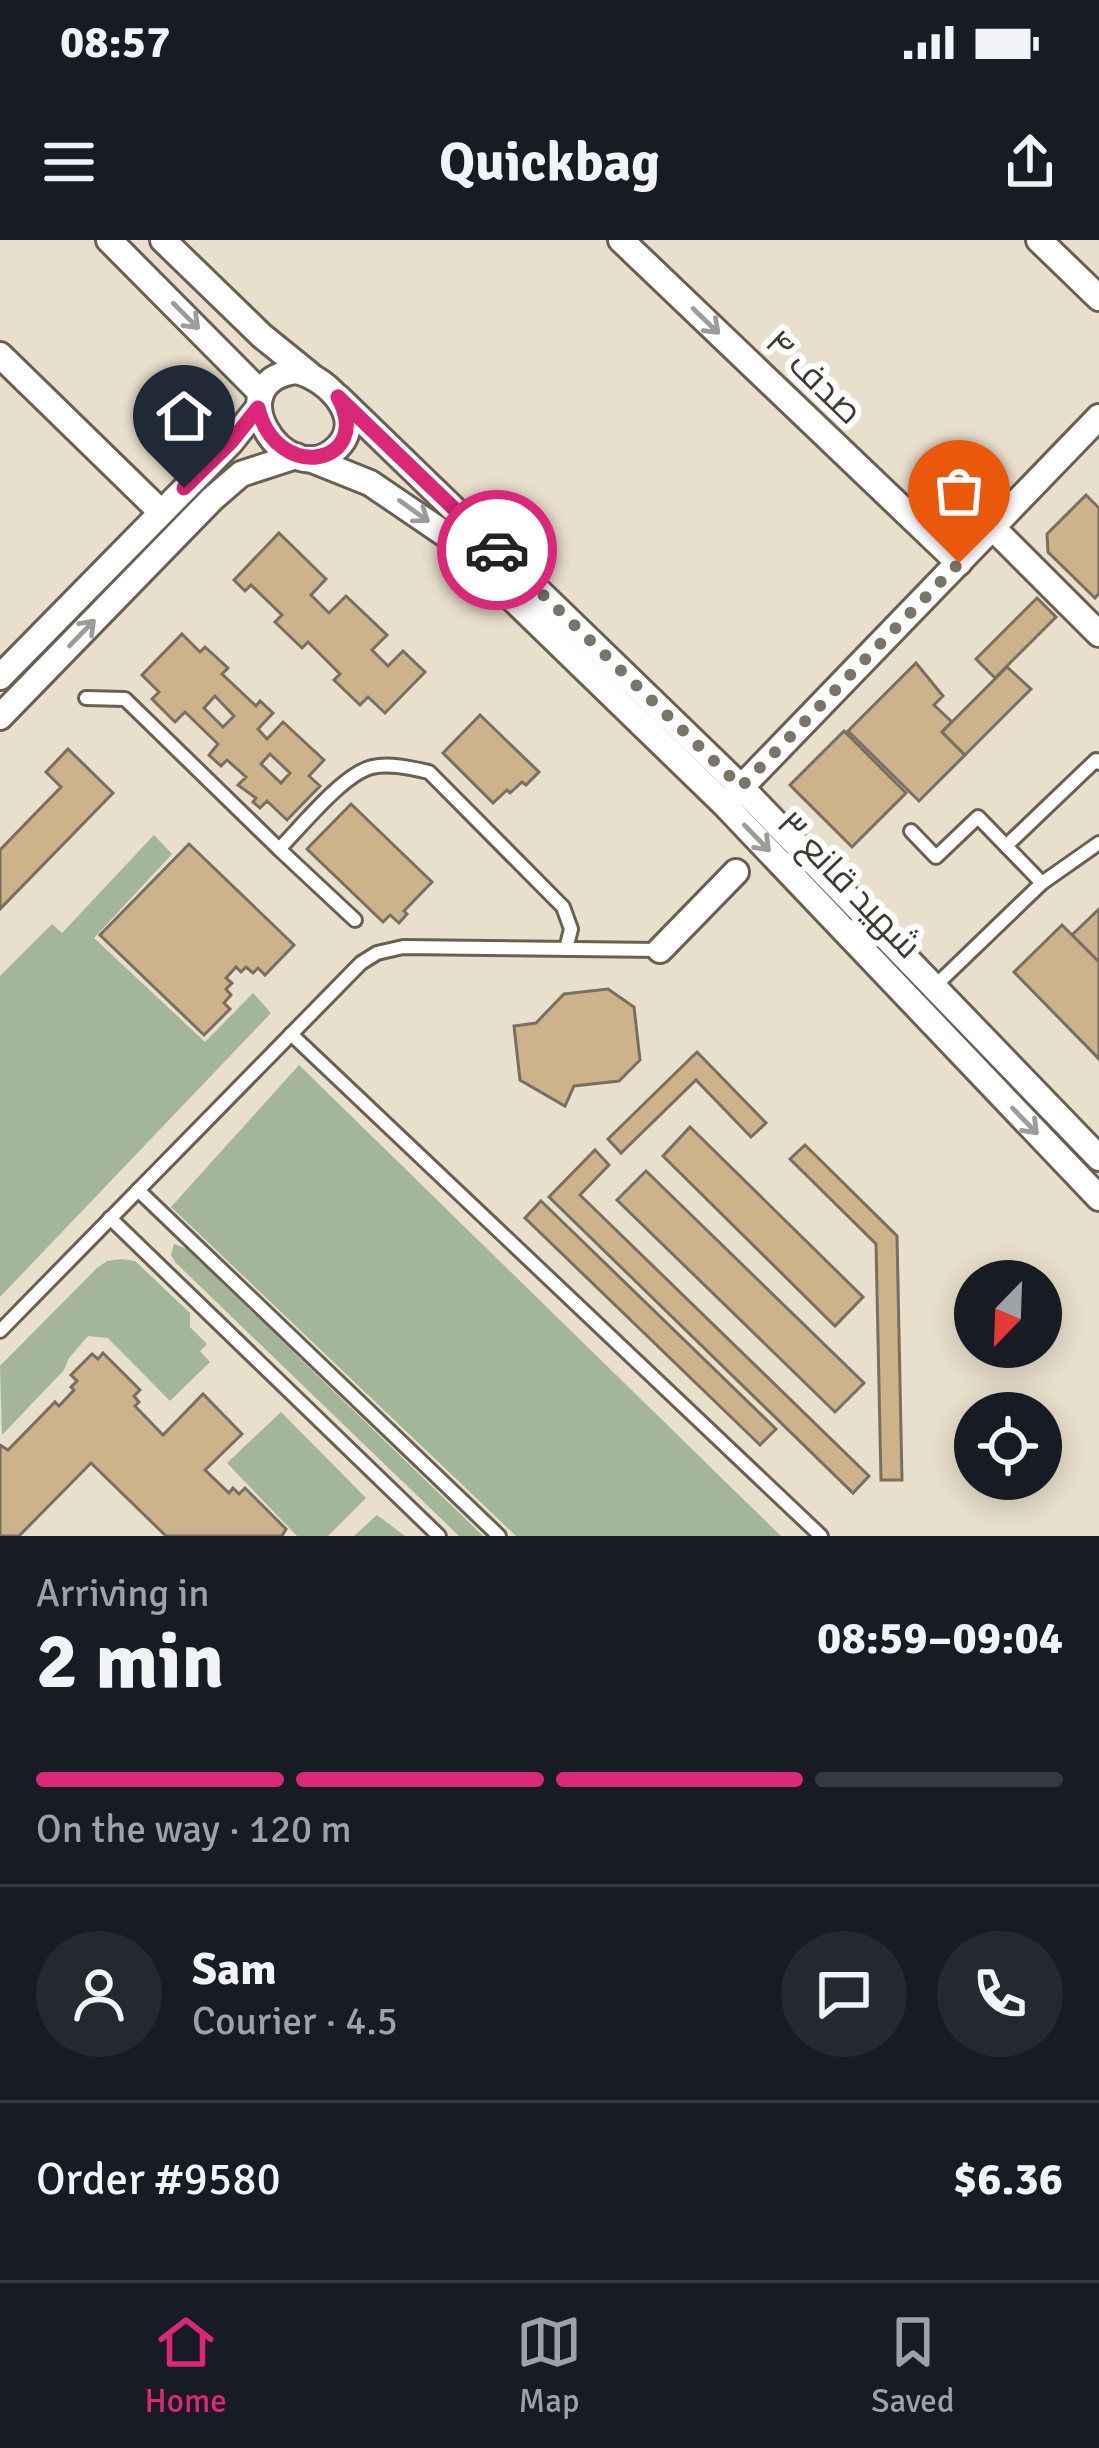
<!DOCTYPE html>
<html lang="en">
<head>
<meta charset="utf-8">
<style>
	body { margin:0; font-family:Signika,Cairo,sans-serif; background:#242831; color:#f1f3f6; height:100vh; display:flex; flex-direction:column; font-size:45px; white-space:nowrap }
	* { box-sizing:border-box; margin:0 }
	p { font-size:39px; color:#9ea1a6 }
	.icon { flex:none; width:66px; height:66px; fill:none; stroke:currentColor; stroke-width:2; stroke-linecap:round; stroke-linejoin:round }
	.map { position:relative; height:1296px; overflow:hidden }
	.side { display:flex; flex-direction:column; background:#171b24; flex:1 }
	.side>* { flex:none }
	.needle { width:78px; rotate:203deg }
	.tools { position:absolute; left:954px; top:1020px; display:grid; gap:24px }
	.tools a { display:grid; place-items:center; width:108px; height:108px; border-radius:50%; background:#171b24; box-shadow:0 6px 30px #0003; font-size:60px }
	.pin { position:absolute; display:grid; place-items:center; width:102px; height:102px; color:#fff; margin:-123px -51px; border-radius:50% 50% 50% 0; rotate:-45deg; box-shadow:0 0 12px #0007 }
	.pin .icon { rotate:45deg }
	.courier { position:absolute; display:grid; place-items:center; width:120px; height:120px; margin:-60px; border:9px solid #db2777; border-radius:50%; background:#fff; color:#222; box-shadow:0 3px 15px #0007 }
	.head em { font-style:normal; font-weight:700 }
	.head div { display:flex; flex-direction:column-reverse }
	.head { display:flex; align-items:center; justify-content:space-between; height:204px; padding:0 36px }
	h1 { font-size:78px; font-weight:700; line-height:90px }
	.bar { display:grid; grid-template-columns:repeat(4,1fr); gap:18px 12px; align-content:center; height:144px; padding:0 36px }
	.bar i { height:15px; border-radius:9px; background:#363941 }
	.bar .current { background:#db2777 }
	.bar p { grid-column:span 4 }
	.line { display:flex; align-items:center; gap:30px; padding:0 36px; border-top:3px solid #363941 }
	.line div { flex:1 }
	.round { display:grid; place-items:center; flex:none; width:126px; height:126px; border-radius:63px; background:#242831 }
	.status { display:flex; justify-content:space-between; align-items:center; height:84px; padding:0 60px; background:#171b24; direction:ltr }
	.status svg { height:33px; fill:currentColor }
	header { display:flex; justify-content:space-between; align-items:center; height:156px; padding:0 36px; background:#171b24; font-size:54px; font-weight:700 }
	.dock { display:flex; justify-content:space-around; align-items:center; height:168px; border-top:3px solid #363941; background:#171b24; font-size:33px; color:#9ea1a6 }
	.dock a { display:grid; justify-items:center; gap:6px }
	.dock .current { color:#db2777 }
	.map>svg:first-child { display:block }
	.green { fill:#a3b699 }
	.building { fill:#ccb38c; stroke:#796f60; stroke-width:3; fill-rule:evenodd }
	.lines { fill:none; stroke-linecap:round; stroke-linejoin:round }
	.service-casing { stroke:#696051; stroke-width:18 }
	.minor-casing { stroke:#696051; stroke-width:30 }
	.service { stroke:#fff; stroke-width:12 }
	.minor { stroke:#fff; stroke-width:24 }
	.oneway { stroke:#9e9c99 }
	.done { stroke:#7a7469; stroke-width:12; stroke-dasharray:0 21.6 }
	.route { stroke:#db2777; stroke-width:15 }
	.labels { text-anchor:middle; stroke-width:12; stroke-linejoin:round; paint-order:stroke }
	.street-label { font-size:36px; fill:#3e3a33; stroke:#fff }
</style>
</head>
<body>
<div class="status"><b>08:57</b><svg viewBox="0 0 49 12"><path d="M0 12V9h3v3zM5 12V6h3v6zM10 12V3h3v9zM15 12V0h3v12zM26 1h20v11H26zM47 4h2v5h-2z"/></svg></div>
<header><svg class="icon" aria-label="menu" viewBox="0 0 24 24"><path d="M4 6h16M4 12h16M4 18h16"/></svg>Quickbag<svg class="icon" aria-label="share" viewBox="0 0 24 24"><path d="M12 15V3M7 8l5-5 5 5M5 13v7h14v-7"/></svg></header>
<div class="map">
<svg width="1099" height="1296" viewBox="0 0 1099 1296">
	<rect width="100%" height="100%" fill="#e9dfcd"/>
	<!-- green -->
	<g class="green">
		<polygon points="154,595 172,614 94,698 205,802 253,753 271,773 0,1057 0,736 52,684 62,693"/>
		<polygon points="299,825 781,1296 516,1296 171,967"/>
		<polygon points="174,1004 187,1009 483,1296 459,1296 175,1022 171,1015"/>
		<polygon points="122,1019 135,1021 190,1073 190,1087 207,1104 200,1111 210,1122 170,1161 108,1098 88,1096 69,1118 64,1130 2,1195 0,1126 97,1028 107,1021"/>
		<polygon points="281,1172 366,1258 328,1296 297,1296 227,1223"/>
		<polygon points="377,1275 405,1296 354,1296"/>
	</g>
	<!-- building -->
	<g class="building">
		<polygon points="1086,255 1099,268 1099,353 1095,358 1048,312 1047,294"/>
		<polygon points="279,293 326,339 311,355 329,373 346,356 387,395 372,410 388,426 403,411 425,432 385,473 368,457 360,465 334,440 340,434 308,402 302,408 275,382 282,375 251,345 245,351 234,340"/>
		<polygon points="1037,358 1056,377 995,438 976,419"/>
		<path d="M182,394l18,18 5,-5 23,21 -6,6 34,32 4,-5 13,12 -15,16 9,10 16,-17 41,38 -15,16 11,10 -33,34 -20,-19 -7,7 -7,-6 3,-4 -18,-13 8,-8 -19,-17 -6,6 -12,-11 9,-11 -33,-32 -10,10 -23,-23 7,-7 -17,-17zM215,456l19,20 -11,11 -19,-19zM270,514l20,19 -9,10 -20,-19z"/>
		<polygon points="916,423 943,456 934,465 952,482 942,492 965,515 919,561 848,491"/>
		<polygon points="1007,427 1031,449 965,515 942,492"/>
		<polygon points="480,475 539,532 526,545 522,542 510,553 507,550 493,563 443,513"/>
		<polygon points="844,491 906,553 852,607 790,545"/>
		<polygon points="68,509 113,553 0,669 0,610 61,547 46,532"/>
		<polygon points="351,564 432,642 404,671 407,674 399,683 390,675 383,682 307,609"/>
		<polygon points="189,604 294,705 265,735 258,728 253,733 246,727 241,732 236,727 226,738 232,743 226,749 231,755 224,763 230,769 204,795 100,695"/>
		<polygon points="1099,669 1099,722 1072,695"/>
		<polygon points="1062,685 1099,722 1099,819 1014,732"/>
		<polygon points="608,749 634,767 640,820 619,841 574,846 565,866 520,840 514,786 536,783 564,754"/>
		<polygon points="697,812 766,883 751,897 696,840 621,913 608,899"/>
		<polygon points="690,887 863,1057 835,1086 663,916"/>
		<polygon points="805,905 897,996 902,1240 881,1240 876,1004 790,919"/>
		<polygon points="595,910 609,925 580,955 869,1236 853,1253 549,957"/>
		<polygon points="646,931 864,1143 835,1172 617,960"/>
		<polygon points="541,961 776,1189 760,1205 525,978"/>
		<polygon points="103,1113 140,1150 134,1156 139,1162 135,1166 163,1195 203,1154 242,1194 205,1230 229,1253 233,1248 239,1254 245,1248 286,1289 282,1296 166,1296 91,1223 19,1296 0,1296 0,1205 8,1210 55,1162 59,1166 74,1150 71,1147 77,1141 71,1135 92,1114 98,1119"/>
	</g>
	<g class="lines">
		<defs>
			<g id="service">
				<path d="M86,458l39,1 154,150c22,-22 64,-75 93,-82 18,-4 39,1 57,5l134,135 8,22 -5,20"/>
				<polyline points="911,591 936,617 978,577 1042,643"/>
				<polyline points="1006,606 1096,520 1099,523"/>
				<polyline points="279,609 355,680"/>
				<polyline points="935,746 1042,643 1099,603"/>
				<polyline points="291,794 821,1296"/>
				<polyline points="138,950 499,1296"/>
				<polyline points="110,978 439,1296"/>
				<polyline points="0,1091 361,723 377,713 403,707 660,710"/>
			</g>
			<g id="minor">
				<polyline points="109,0 261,153"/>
				<polyline points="163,0 262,96 309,134"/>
				<polyline points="621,0 959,323"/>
				<polyline points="1039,0 1099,58"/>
				<polyline points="0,115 161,272"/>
				<path d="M296,131c33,7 75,52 36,81 -48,36 -116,-69 -36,-81z"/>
				<polyline points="338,157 741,547 1099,918"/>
				<polyline points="310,219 370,243 448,296 725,565 1099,958"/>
				<polyline points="993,288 1099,394"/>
				<polyline points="0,437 231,202 258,168"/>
				<polyline points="0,477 212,259 241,234 296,216"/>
				<polyline points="731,558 1099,177"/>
				<polyline points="660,710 736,632"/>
			</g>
		</defs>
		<!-- service casing -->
		<use href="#service" class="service-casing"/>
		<!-- minor casing -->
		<use href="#minor" class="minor-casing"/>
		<!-- service -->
		<use href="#service" class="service"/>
		<!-- minor -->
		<use href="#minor" class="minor"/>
	</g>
	<!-- one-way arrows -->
	<defs><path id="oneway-shaft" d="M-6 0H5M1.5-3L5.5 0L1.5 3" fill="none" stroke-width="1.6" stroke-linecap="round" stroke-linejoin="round" transform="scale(3)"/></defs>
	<g class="oneway">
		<use href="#oneway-shaft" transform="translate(186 76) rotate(45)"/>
		<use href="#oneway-shaft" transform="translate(706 81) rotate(44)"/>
		<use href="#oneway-shaft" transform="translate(414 271) rotate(36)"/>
		<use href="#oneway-shaft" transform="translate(82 393) rotate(-46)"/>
		<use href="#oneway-shaft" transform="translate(757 598) rotate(46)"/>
		<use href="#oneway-shaft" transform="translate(1025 881) rotate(46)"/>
	</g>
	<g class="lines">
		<!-- done -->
		<polyline class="done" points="497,310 741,547 959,323"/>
		<!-- route -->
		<path class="route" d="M184,248l47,-46 27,-34c19,77 117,56 80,-11l159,153"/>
	</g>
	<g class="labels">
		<!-- street labels -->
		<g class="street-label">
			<text transform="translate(815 136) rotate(44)" y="13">صدف ۴</text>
			<text transform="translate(850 644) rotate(46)" y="13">شهید قانع ۳</text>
		</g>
	</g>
</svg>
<div class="tools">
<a><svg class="needle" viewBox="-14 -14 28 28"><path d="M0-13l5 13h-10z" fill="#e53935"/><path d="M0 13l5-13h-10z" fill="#9ea1a6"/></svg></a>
<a><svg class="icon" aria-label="locate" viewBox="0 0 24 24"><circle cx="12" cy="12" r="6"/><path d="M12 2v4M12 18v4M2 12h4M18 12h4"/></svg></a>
</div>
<div class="pin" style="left:959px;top:323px;background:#ea580c"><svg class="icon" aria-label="bag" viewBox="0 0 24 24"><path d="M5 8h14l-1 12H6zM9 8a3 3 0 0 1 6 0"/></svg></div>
<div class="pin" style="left:184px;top:248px;background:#1f2937"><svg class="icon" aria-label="home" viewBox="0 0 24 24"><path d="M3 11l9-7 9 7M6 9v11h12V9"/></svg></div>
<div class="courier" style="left:497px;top:310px"><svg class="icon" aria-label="car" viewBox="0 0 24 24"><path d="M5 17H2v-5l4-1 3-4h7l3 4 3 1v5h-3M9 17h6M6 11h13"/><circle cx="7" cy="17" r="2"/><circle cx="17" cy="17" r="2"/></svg></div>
</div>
<section class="side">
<div class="head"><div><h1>2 min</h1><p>Arriving in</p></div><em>08:59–09:04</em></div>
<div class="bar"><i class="current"></i><i class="current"></i><i class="current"></i><i></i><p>On the way · 120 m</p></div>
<div class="line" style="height:216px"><a class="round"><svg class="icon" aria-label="person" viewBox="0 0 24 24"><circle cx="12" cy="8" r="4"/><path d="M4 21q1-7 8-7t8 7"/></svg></a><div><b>Sam</b><p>Courier · 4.5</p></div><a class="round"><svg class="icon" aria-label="chat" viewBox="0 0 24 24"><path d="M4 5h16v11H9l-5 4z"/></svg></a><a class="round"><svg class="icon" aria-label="phone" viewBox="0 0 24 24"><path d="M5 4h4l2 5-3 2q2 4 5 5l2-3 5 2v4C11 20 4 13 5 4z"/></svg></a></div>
<div class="line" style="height:156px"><div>Order #9580</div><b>$6.36</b></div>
</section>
<nav class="dock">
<a class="current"><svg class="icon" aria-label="home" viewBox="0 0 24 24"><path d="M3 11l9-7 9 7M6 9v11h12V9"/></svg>Home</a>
<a><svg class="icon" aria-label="map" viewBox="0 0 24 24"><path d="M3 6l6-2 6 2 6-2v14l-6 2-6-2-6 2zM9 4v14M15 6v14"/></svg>Map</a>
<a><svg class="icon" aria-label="saved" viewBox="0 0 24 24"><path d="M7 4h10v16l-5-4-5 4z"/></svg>Saved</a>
</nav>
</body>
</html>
